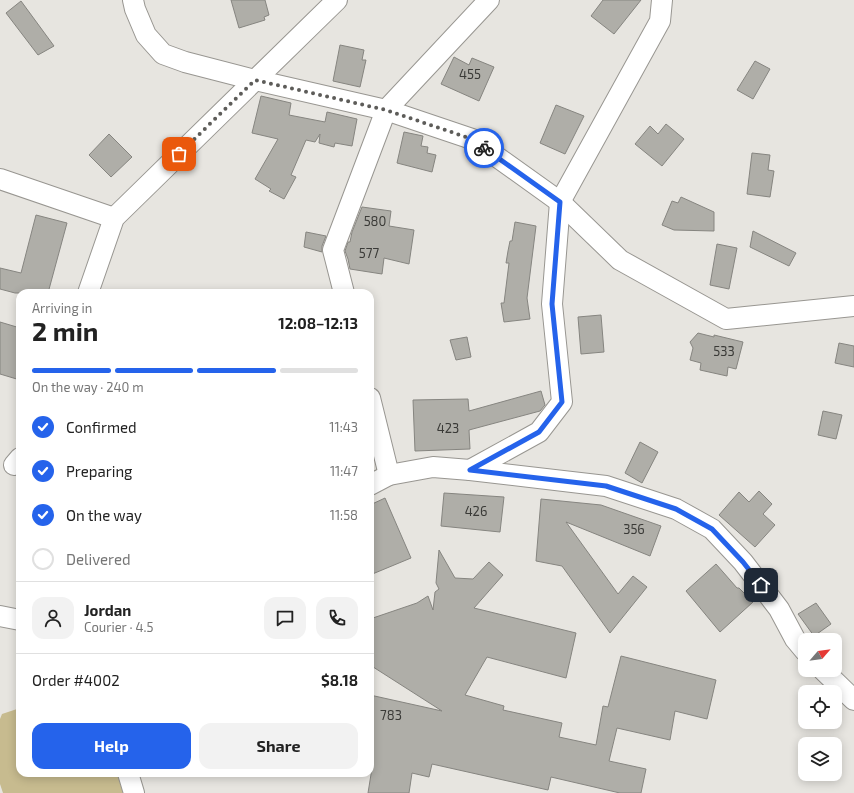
<!DOCTYPE html>
<html lang="en">
<head>
<meta charset="utf-8">
<style>
	body { margin:0; font-family:"Exo 2",sans-serif; background:#f2f2f2; color:#222; height:100vh; display:flex; flex-direction:column; font-size:15px; white-space:nowrap }
	* { box-sizing:border-box; margin:0 }
	p { font-size:13px; color:#767676 }
	.icon { flex:none; width:22px; height:22px; fill:none; stroke:currentColor; stroke-width:2; stroke-linecap:round; stroke-linejoin:round }
	.map { position:relative; flex:1; overflow:hidden }
	.drawer { position:absolute; left:16px; top:289px; width:358px; height:488px; display:flex; flex-direction:column; background:#fff; border-radius:12px; box-shadow:0 2px 10px #0003 }
	.drawer>* { flex:none }
	.needle { width:26px; rotate:62deg }
	.tools { position:absolute; left:798px; top:633px; display:grid; gap:8px }
	.tools a { display:grid; place-items:center; width:44px; height:44px; border-radius:8px; background:#fff; box-shadow:0 2px 10px #0003; font-size:20px }
	.pin { position:absolute; display:grid; place-items:center; width:34px; height:34px; color:#fff; margin:-17px; border-radius:8px; box-shadow:0 2px 6px #0006 }
	.courier { position:absolute; display:grid; place-items:center; width:40px; height:40px; margin:-20px; border:3px solid #2563eb; border-radius:50%; background:#fff; color:#222; box-shadow:0 1px 5px #0007 }
	.summary em { font-style:normal; font-weight:700 }
	.summary div { display:flex; flex-direction:column-reverse }
	.summary { display:flex; align-items:center; justify-content:space-between; height:68px; padding:0 16px }
	h1 { font-size:26px; font-weight:700; line-height:30px }
	.bar { display:grid; grid-template-columns:repeat(4,1fr); gap:6px 4px; align-content:center; height:48px; padding:0 16px }
	.bar i { height:5px; border-radius:3px; background:#e0e0e0 }
	.bar .selected { background:#2563eb }
	.bar p { grid-column:span 4 }
	.line { display:flex; align-items:center; gap:10px; padding:0 16px; border-top:1px solid #e0e0e0 }
	.line div { flex:1 }
	.round { display:grid; place-items:center; flex:none; width:42px; height:42px; border-radius:12px; background:#f2f2f2 }
	ol { padding:0 16px; list-style:none }
	li { display:flex; align-items:center; gap:12px; height:44px }
	li p { margin-inline-start:auto }
	li .icon { padding:4px; border-radius:50%; background:#2563eb; color:#fff; stroke-width:4 }
	li:last-child { color:#767676 }
	li i { width:22px; height:22px; border:2px solid #e0e0e0; border-radius:50% }
	.primary-button { display:flex; gap:8px; margin-top:auto; padding:8px 16px }
	.primary-button a { flex:1; height:46px; border-radius:12px; background:#2563eb; color:#fff; font-size:16px; font-weight:700; line-height:46px; text-align:center }
	.primary-button a+a { background:#f2f2f2; color:#222 }
	.map>svg:first-child { display:block }
	.green { fill:#c7bb8f }
	.building { fill:#afaea8; stroke:#868580 }
	.lines { fill:none; stroke-linecap:round; stroke-linejoin:round }
	.minor-casing { stroke:#989691; stroke-width:22 }
	.minor { stroke:#fff; stroke-width:20 }
	.done { stroke:#5d5c59; stroke-width:4; stroke-dasharray:0 7.2 }
	.route { stroke:#2563eb; stroke-width:5 }
	.labels { text-anchor:middle; stroke-width:4; stroke-linejoin:round; paint-order:stroke }
	.number-label { font-size:13px; fill:#3a3a37 }
</style>
</head>
<body>
<div class="map">
<svg width="854" height="793" viewBox="0 0 854 793">
	<rect width="100%" height="100%" fill="#e7e5e0"/>
	<!-- green -->
	<polygon class="green" points="20,708 20,773 117,773 123,793 3,793 0,784 0,719 2,714"/>
	<!-- building -->
	<g class="building">
		<polygon points="231,0 265,0 269,15 264,17 265,20 239,28"/>
		<polygon points="603,0 641,0 614,34 591,16"/>
		<polygon points="21,1 54,46 38,55 6,13"/>
		<polygon points="340,45 364,50 362,60 366,60 360,87 333,81"/>
		<polygon points="454,57 469,65 472,58 494,67 479,101 441,84"/>
		<polygon points="755,61 770,69 753,99 737,90"/>
		<polygon points="261,96 291,103 289,115 325,122 327,112 357,119 352,146 335,143 334,147 319,143 320,134 315,142 306,140 291,175 296,177 284,199 269,191 271,189 255,179 278,139 252,133"/>
		<polygon points="556,105 584,116 565,154 540,143"/>
		<polygon points="666,124 684,139 662,166 635,144 650,126 658,134"/>
		<polygon points="404,132 423,136 421,146 428,147 427,153 436,155 432,172 397,163"/>
		<polygon points="109,134 132,157 111,177 89,155"/>
		<polygon points="752,153 770,155 768,170 774,171 770,197 747,194"/>
		<polygon points="681,197 714,212 714,231 674,230 662,225 672,201 678,203"/>
		<polygon points="362,207 391,211 389,226 414,230 409,264 384,258 382,274 350,269 348,259 345,251 348,242 350,242 352,232"/>
		<polygon points="36,215 67,223 48,293 15,293 0,289 0,268 21,273"/>
		<polygon points="515,222 536,226 527,298 530,319 504,322 501,303 504,303 509,263 506,263 508,251 510,241 512,241"/>
		<polygon points="753,231 796,253 789,266 750,247"/>
		<polygon points="306,232 326,236 322,246 322,252 304,247"/>
		<polygon points="717,244 737,248 729,289 710,285"/>
		<polygon points="601,315 604,352 581,354 578,317"/>
		<polygon points="0,322 20,328 20,380 0,374"/>
		<polygon points="698,333 714,337 714,335 743,342 736,369 728,367 727,376 700,370 701,363 690,360 693,348 690,342"/>
		<polygon points="467,337 471,357 456,360 450,340"/>
		<polygon points="839,343 854,346 854,367 835,363"/>
		<polygon points="541,391 545,405 540,411 469,430 470,449 415,451 413,400 468,399 469,411"/>
		<polygon points="823,411 842,415 836,439 818,435"/>
		<polygon points="640,442 658,452 642,483 625,473"/>
		<polygon points="759,491 772,504 763,514 775,525 755,547 719,515 739,492 749,502"/>
		<polygon points="444,493 504,497 500,532 441,526"/>
		<polygon points="385,498 411,558 370,575 370,505"/>
		<polygon points="541,499 601,505 661,526 650,556 566,522 618,594 633,576 647,587 610,633 562,566 536,561"/>
		<polygon points="439,550 455,578 473,579 489,562 503,575 474,608 576,633 566,678 487,657 465,695 504,706 503,710 562,723 559,737 596,745 603,706 608,707 621,656 716,680 707,719 675,711 670,740 617,728 609,761 646,769 641,793 620,793 551,777 548,790 432,764 429,777 412,773 409,793 368,793 373,762 370,761 370,695 442,711 370,665 370,619 417,603 428,596 433,610 435,592 439,589 436,583"/>
		<polygon points="716,564 737,588 739,588 753,602 720,632 686,591"/>
		<polygon points="816,603 831,624 814,636 798,614"/>
	</g>
	<g class="lines">
		<defs>
			<g id="minor">
				<polyline points="133,0 135,9 146,35 163,54 185,62 255,80 386,110 472,139 560,202 620,260 726,319 854,306"/>
				<polyline points="0,179 114,218"/>
				<polyline points="88,293 114,218 337,0"/>
				<polyline points="344,293 333,250 386,110 489,0"/>
				<polyline points="370,398 389,475"/>
				<polyline points="14,465 20,458"/>
				<polyline points="470,470 539,432 562,402 552,304 560,202 660,21 662,0"/>
				<polyline points="370,485 389,475 433,467 470,470 606,486 676,509 712,529 743,562 779,609 795,639 805,651"/>
				<polyline points="0,616 20,620"/>
				<polyline points="823,670 854,700"/>
				<polyline points="128,773 134,793"/>
			</g>
		</defs>
		<!-- minor casing -->
		<use href="#minor" class="minor-casing"/>
		<!-- minor -->
		<use href="#minor" class="minor"/>
	</g>
	<g class="lines">
		<!-- done -->
		<polyline class="done" points="179,154 255,80 386,110 472,139 484,148"/>
		<!-- route -->
		<polyline class="route" points="484,148 560,202 552,304 562,402 539,432 470,470 606,486 676,509 712,529 743,562 761,585"/>
	</g>
	<g class="labels">
		<!-- number labels -->
		<g class="number-label">
			<text x="470" y="79">455</text>
			<text x="375" y="226">580</text>
			<text x="369" y="258">577</text>
			<text x="724" y="356">533</text>
			<text x="448" y="433">423</text>
			<text x="476" y="516">426</text>
			<text x="634" y="534">356</text>
			<text x="391" y="720">783</text>
		</g>
	</g>
</svg>
<div class="tools">
<a><svg class="needle" viewBox="-14 -14 28 28"><path d="M0-13l5 13h-10z" fill="#e53935"/><path d="M0 13l5-13h-10z" fill="#767676"/></svg></a>
<a><svg class="icon" aria-label="locate" viewBox="0 0 24 24"><circle cx="12" cy="12" r="6"/><path d="M12 2v4M12 18v4M2 12h4M18 12h4"/></svg></a>
<a><svg class="icon" aria-label="layers" viewBox="0 0 24 24"><path d="M12 4l9 5-9 5-9-5zM3 14l9 5 9-5"/></svg></a>
</div>
<div class="pin" style="left:179px;top:154px;background:#ea580c"><svg class="icon" aria-label="bag" viewBox="0 0 24 24"><path d="M5 8h14l-1 12H6zM9 8a3 3 0 0 1 6 0"/></svg></div>
<div class="pin" style="left:761px;top:585px;background:#1f2937"><svg class="icon" aria-label="home" viewBox="0 0 24 24"><path d="M3 11l9-7 9 7M6 9v11h12V9"/></svg></div>
<div class="courier" style="left:484px;top:148px"><svg class="icon" aria-label="bike" viewBox="0 0 24 24"><circle cx="6" cy="16" r="4"/><circle cx="18" cy="16" r="4"/><path d="M6 16l4-8h5l3 8M10 8l3 8H6M13 5h3"/></svg></div>
<section class="drawer">
<div class="summary"><div><h1>2 min</h1><p>Arriving in</p></div><em>12:08–12:13</em></div>
<div class="bar"><i class="selected"></i><i class="selected"></i><i class="selected"></i><i></i><p>On the way · 240 m</p></div>
<ol>
<li><svg class="icon" aria-label="check" viewBox="0 0 24 24"><path d="M5 12l5 5 9-10"/></svg>Confirmed<p>11:43</p></li>
<li><svg class="icon" aria-label="check" viewBox="0 0 24 24"><path d="M5 12l5 5 9-10"/></svg>Preparing<p>11:47</p></li>
<li><svg class="icon" aria-label="check" viewBox="0 0 24 24"><path d="M5 12l5 5 9-10"/></svg>On the way<p>11:58</p></li>
<li><i></i>Delivered</li>
</ol>
<div class="line" style="height:72px"><a class="round"><svg class="icon" aria-label="person" viewBox="0 0 24 24"><circle cx="12" cy="8" r="4"/><path d="M4 21q1-7 8-7t8 7"/></svg></a><div><b>Jordan</b><p>Courier · 4.5</p></div><a class="round"><svg class="icon" aria-label="chat" viewBox="0 0 24 24"><path d="M4 5h16v11H9l-5 4z"/></svg></a><a class="round"><svg class="icon" aria-label="phone" viewBox="0 0 24 24"><path d="M5 4h4l2 5-3 2q2 4 5 5l2-3 5 2v4C11 20 4 13 5 4z"/></svg></a></div>
<div class="line" style="height:52px"><div>Order #4002</div><b>$8.18</b></div>
<div class="primary-button"><a>Help</a><a>Share</a></div>
</section>
</div>
</body>
</html>
